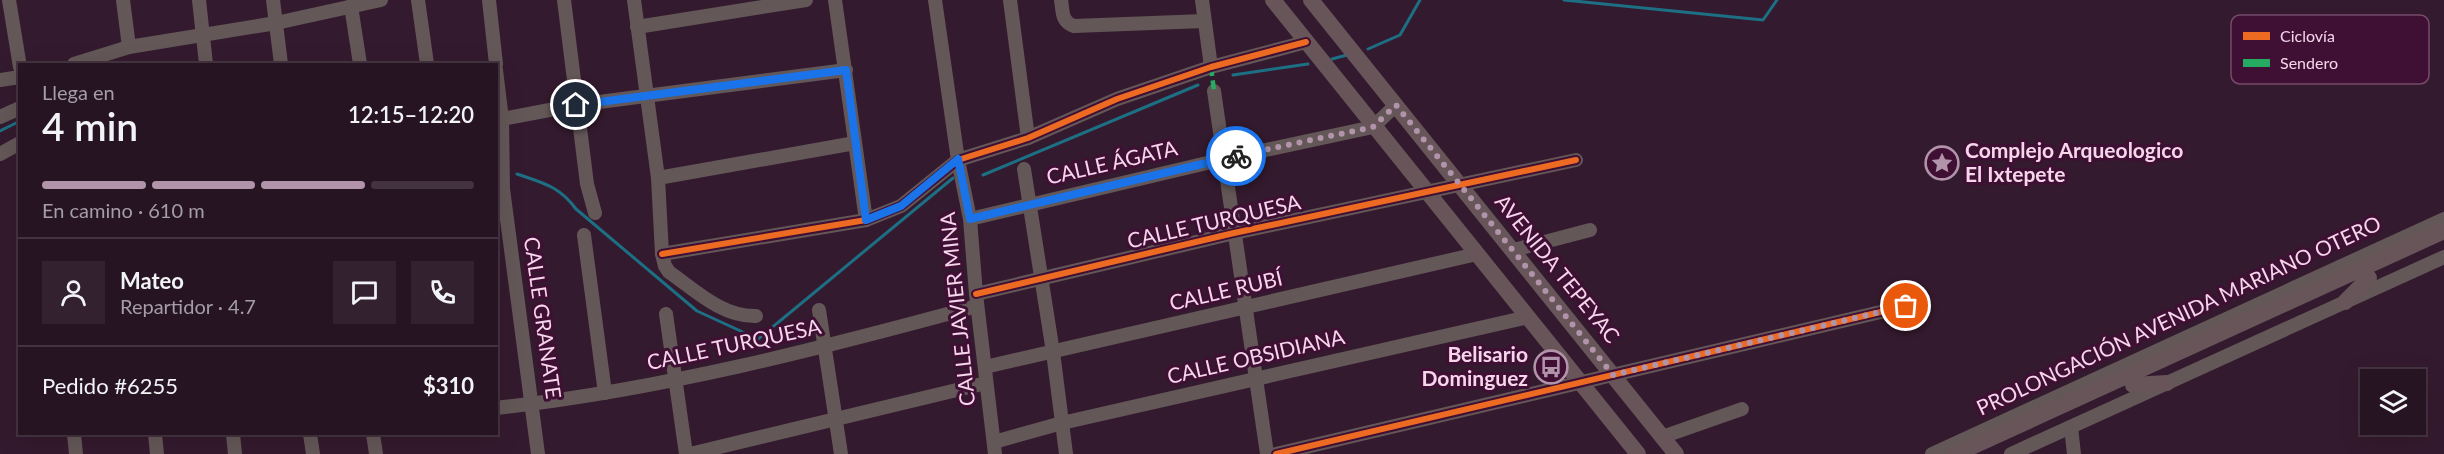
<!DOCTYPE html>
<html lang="es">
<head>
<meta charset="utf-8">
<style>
	body { margin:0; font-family:Lato,sans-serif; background:#33212f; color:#f1f3f6; height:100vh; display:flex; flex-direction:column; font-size:22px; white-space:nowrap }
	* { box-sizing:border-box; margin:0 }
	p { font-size:20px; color:#a49ea5 }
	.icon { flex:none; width:33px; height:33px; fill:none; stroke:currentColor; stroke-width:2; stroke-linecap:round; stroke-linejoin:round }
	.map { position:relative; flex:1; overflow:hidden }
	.details { position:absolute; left:18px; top:63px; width:480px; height:372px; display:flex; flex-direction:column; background:#271422; border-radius:0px; box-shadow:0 6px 24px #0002,0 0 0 2px #433340 }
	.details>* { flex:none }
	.controls { position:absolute; left:2360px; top:369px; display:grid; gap:12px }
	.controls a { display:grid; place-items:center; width:66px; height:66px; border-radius:0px; background:#271422; box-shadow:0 6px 24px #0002,0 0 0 2px #433340; font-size:30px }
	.pin { position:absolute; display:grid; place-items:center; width:51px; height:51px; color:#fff; margin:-26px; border:3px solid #fff; border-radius:50%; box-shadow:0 2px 6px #0007 }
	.courier { position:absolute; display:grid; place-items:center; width:60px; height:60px; margin:-30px; border:4px solid #1a73e8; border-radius:50%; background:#fff; color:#222; box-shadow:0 2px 8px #0007 }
	.head em { font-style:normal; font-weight:600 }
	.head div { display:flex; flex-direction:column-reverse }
	.head { display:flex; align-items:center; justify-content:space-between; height:102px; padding:0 24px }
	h1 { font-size:39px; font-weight:600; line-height:45px }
	.bar { display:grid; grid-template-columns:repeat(4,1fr); gap:9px 6px; align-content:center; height:72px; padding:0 24px }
	.bar i { height:8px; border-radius:4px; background:#433340 }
	.bar .on { background:#b194a9 }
	.bar p { grid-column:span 4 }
	.line { display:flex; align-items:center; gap:15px; padding:0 24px; border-top:2px solid #433340 }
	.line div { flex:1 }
	.round { display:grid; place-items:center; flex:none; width:63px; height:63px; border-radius:0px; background:#33212f }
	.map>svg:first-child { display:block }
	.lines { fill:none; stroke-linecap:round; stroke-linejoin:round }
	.stream { stroke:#1d6f84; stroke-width:3 }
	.minor { stroke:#645758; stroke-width:14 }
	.major { stroke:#675559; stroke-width:16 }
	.quiet { stroke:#26ab63; stroke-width:4.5; stroke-dasharray:9 4.5; stroke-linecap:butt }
	.cycleway-casing { stroke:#3f0f34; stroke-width:10 }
	.cycleway { stroke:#ed6a23; stroke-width:6 }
	.done { stroke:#b194a9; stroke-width:6; stroke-dasharray:0 10.8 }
	.route { stroke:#1a73e8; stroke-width:8 }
	.labels { text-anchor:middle; stroke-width:6; stroke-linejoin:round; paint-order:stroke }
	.poi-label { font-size:21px; font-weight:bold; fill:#f5d6eb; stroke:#3f0f34; text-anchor:start }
	.street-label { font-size:21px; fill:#f5d6eb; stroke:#3f0f34 }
	.key { fill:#3f0f34; stroke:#764b6b; stroke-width:1.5 }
	.key-label { font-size:16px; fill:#f5d6eb }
</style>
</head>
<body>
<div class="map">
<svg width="2444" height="454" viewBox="0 0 2444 454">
	<rect width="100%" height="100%" fill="#341a2e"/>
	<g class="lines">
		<!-- stream -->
		<g class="stream">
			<polyline points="1564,0 1763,20 1777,0"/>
			<polyline points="1368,49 1400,35 1420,0"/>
			<polyline points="1332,59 1347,55"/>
			<polyline points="1233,75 1308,64"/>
			<polyline points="0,131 16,123"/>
			<path d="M517,174c26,9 42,12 59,35l121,102 61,28 195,-161"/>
			<polyline points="983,175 1198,85"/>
		</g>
		<!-- minor -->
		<g class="minor">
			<polyline points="9,0 20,67"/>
			<polyline points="123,0 129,47"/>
			<polyline points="199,0 206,64"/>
			<polyline points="273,0 281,64"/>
			<polyline points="418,0 427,64"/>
			<polyline points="489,0 496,64"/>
			<polyline points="564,0 587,184 595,213"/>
			<path d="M634,0l24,178 4,76 3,12 4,6c26,18 53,45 87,44"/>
			<polyline points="835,0 866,220"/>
			<polyline points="935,0 958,160 970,219 976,294 995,454"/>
			<polyline points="1010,0 1028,138"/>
			<path d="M1061,0c2,11 0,22 13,26l130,-5"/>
			<polyline points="1202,0 1211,67"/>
			<polyline points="351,6 360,64"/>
			<polyline points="637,27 806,0"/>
			<polyline points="74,64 129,47 276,23 381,0"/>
			<polyline points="496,70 502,119 503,189 538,454"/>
			<polyline points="0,80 20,77"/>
			<polyline points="1214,91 1267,454"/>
			<polyline points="0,117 20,108"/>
			<polyline points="502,119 576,105 846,70"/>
			<polyline points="0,154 20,143"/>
			<polyline points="1024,169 1053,352 1066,454"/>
			<polyline points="658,178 855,143"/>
			<polyline points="970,219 1224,159 1373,127 1396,105"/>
			<polyline points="584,235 605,393"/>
			<polyline points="1514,250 1590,230"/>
			<polyline points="662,254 866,220 901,206 958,160 1028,138 1117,99 1211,67 1306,42"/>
			<polyline points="976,294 1234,233 1576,160"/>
			<polyline points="819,310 841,454"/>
			<polyline points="666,314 686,454"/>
			<polyline points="985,367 1477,254"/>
			<path d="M496,408c164,-18 323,-59 481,-102"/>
			<polyline points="2071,427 2074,454"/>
			<polyline points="74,434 76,454"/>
			<polyline points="155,434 157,454"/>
			<polyline points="233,434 235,454"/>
			<polyline points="310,434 313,454"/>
			<polyline points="373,434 376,454"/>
			<polyline points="1662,437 1742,409"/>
			<polyline points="994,442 1062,423 1528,317"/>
			<polyline points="690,454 986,383"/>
			<polyline points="1276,454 1906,306"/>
			<polyline points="1932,454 2444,219"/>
			<polyline points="2011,454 2444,257"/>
		</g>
		<!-- major -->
		<g class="major">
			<polyline points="1273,0 1638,454"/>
			<polyline points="1311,0 1676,454"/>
			<polyline points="2345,302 2369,278"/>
			<polyline points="2133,385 2167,383"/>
			<polyline points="1956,454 2444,231"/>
		</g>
		<!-- quiet -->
		<polyline class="quiet" points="1211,67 1214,91"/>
		<defs>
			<g id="cycleway">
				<polyline points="662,254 866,220 901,206 958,160 1028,138 1117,99 1211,67 1306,42"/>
				<polyline points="976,294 1234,233 1576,160"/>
				<polyline points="1276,454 1906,306"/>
			</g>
		</defs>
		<!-- cycleway casing -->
		<use href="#cycleway" class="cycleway-casing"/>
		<!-- cycleway -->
		<use href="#cycleway" class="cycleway"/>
	</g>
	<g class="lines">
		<!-- done -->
		<polyline class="done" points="1236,156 1373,127 1396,105 1613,375 1906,306"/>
		<!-- route -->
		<polyline class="route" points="576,105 846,70 866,220 901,206 958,159 970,219 1236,156"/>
	</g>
	<!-- icons -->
	<defs>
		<symbol id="sight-ring" viewBox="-11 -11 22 22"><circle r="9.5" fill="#3f0f34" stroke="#b194a9" stroke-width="1.5"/><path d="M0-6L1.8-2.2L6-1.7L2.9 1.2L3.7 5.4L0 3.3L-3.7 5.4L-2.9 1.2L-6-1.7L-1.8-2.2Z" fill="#b194a9"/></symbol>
		<symbol id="bus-ring" viewBox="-11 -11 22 22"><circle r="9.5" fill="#3f0f34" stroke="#b194a9" stroke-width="1.5"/><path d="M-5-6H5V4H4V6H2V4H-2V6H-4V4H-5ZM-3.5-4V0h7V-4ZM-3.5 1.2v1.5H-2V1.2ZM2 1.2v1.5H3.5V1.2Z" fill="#b194a9"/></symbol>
	</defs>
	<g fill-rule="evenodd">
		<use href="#sight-ring" x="1923" y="144" width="38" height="38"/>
		<use href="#bus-ring" x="1532" y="348" width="38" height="38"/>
	</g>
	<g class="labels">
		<!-- poi labels -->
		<g class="poi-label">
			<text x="1965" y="158">Complejo Arqueologico<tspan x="1965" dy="24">El Ixtepete</tspan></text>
			<text x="1528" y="362" text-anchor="end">Belisario<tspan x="1528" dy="24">Dominguez</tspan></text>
		</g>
		<!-- street labels -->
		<g class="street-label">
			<text transform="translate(1112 163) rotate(-13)" y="7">CALLE ÁGATA</text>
			<text transform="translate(1214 222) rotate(-13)" y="7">CALLE TURQUESA</text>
			<text transform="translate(1557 269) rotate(51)" y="7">AVENIDA TEPEYAC</text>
			<text transform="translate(1226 291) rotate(-13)" y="7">CALLE RUBÍ</text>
			<text transform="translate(958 309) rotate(-96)" y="7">CALLE JAVIER MINA</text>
			<text transform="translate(2179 316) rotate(-25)" y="7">PROLONGACIÓN AVENIDA MARIANO OTERO</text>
			<text transform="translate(542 318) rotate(82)" y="7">CALLE GRANATE</text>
			<text transform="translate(734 345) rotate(-12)" y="7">CALLE TURQUESA</text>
			<text transform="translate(1256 357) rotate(-13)" y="7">CALLE OBSIDIANA</text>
		</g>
	</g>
	<!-- legend -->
	<rect x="2231" y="15" width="198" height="69" rx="9" class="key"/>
	<rect x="2243" y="32" width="27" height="8" fill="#ed6a23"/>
	<rect x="2243" y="59" width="27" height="8" fill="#26ab63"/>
	<g class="key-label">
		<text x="2280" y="42">Ciclovía</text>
		<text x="2280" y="69">Sendero</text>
	</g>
</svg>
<div class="controls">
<a><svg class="icon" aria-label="layers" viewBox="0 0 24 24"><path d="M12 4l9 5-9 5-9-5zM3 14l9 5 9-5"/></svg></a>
</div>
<div class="pin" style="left:1906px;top:306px;background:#ea580c"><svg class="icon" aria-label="bag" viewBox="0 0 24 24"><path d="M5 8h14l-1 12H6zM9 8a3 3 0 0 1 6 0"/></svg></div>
<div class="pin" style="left:576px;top:105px;background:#1f2937"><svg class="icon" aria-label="home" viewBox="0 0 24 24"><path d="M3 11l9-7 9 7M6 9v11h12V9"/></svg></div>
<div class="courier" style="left:1236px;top:156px"><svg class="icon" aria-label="bike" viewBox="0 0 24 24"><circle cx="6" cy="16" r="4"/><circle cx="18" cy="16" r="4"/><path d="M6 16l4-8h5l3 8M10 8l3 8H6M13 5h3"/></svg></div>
<section class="details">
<div class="head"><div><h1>4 min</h1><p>Llega en</p></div><em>12:15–12:20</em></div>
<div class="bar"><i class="on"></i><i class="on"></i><i class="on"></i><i></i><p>En camino · 610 m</p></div>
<div class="line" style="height:108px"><a class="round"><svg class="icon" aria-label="person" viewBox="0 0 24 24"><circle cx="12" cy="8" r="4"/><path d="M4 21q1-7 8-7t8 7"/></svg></a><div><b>Mateo</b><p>Repartidor · 4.7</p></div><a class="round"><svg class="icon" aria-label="chat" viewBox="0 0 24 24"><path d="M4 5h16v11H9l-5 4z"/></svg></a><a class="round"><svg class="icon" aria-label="phone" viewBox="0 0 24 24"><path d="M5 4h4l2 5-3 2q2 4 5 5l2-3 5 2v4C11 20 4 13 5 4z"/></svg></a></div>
<div class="line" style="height:78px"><div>Pedido #6255</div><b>$310</b></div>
</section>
</div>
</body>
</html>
